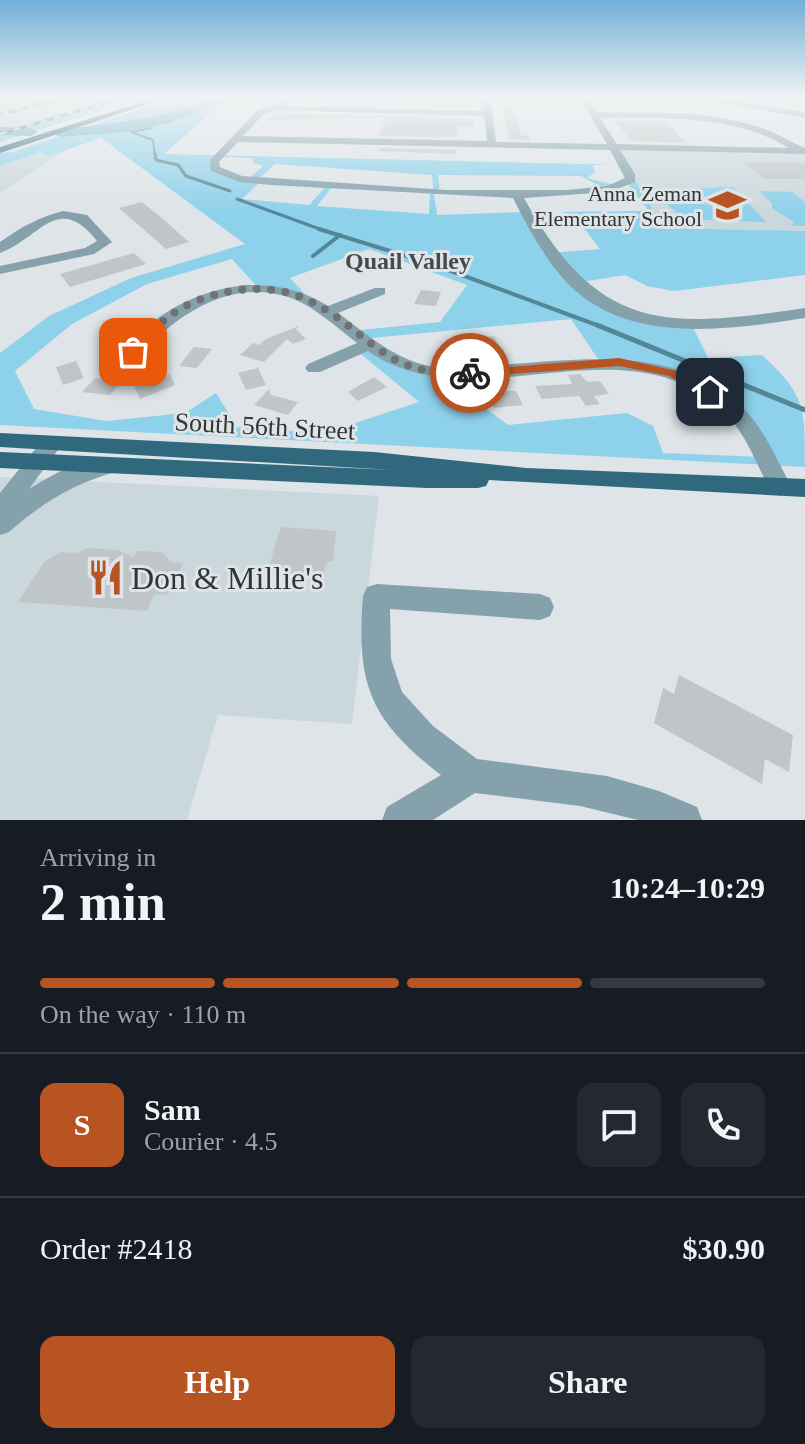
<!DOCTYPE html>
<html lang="en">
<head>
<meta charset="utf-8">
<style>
	body { margin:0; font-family:"Times New Roman",serif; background:#242831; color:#f1f3f6; height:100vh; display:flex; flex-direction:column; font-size:30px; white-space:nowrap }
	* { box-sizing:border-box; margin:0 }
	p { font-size:26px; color:#9ea1a6 }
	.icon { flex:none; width:44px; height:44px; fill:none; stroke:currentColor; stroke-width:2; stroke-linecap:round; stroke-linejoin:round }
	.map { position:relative; height:820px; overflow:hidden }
	.details { display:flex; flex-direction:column; background:#171b24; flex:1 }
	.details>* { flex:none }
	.pin { position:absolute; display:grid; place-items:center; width:68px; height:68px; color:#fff; margin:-34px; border-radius:16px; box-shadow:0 4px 12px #0006 }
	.courier { position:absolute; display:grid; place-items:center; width:80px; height:80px; margin:-40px; border:6px solid #b85322; border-radius:50%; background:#fff; color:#222; box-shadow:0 2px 10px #0007 }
	.headline em { font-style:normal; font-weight:700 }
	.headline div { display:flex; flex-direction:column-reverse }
	.headline { display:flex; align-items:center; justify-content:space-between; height:136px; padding:0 40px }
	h1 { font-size:52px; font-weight:700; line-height:60px }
	.bar { display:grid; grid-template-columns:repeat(4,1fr); gap:12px 8px; align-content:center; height:96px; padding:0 40px }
	.bar i { height:10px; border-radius:6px; background:#363941 }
	.bar .active { background:#b85322 }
	.bar p { grid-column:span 4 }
	.line { display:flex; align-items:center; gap:20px; padding:0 40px; border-top:2px solid #363941 }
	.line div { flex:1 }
	.round { display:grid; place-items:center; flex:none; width:84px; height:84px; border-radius:16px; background:#242831 }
	.button { display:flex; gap:16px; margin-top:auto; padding:16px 40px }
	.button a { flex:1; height:92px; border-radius:16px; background:#b85322; color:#fff; font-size:32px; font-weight:700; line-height:92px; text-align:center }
	.button a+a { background:#242831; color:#f1f3f6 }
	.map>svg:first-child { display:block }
	.built { fill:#cad8dd }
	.green { fill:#8ed1ea; fill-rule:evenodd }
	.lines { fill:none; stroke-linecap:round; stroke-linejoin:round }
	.stream-far3 { stroke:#548697; stroke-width:2 }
	.stream-far2 { stroke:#548697; stroke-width:3 }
	.stream-far1 { stroke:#548697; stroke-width:4 }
	.stream { stroke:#548697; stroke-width:5 }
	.river { fill:#62a8c1; fill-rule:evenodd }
	.building { fill:#c0c6c8 }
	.minor { fill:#85a1ac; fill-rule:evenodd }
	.major { fill:#30697d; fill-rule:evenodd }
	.rail-casing { stroke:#6b6f71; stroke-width:3 }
	.rail { stroke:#dee4e7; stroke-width:2; stroke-dasharray:7; stroke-linecap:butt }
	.route { fill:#b85322 }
	.done { stroke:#6e7274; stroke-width:8; stroke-dasharray:0 14.4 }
	.labels { text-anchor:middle; stroke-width:6; stroke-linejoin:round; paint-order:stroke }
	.far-poi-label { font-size:22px; fill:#323536; stroke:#dee4e7; text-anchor:end }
	.far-neighbourhood-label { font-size:24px; font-weight:bold; fill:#454a4c; stroke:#dee4e7 }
	.street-label { font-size:26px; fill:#323536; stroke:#dee4e7 }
	.near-poi-label { font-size:32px; fill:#323536; stroke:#dee4e7; text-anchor:start }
</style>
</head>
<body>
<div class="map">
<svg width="805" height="820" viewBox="0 0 805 820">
	<rect width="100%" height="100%" fill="#dee4e7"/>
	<!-- built -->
	<g class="built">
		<polygon points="0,97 135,97 0,138"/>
		<polygon points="88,136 0,193 0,166"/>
		<polygon points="615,147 805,151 805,231 664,228"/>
		<polygon points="0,477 379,496 352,724 218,715 187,820 0,820"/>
	</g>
	<!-- green -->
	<g class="green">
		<path d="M175,97h72l-30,11 -53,46 461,11h-32l2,7 -8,6 36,9 -14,4 -28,-15 -143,-1 2,18 -6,1 3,21 88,-3 25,41 50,-4 -20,-26 -10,1 -7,-12 86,-1 -21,-27v-15l36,59 141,3v44l-131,16 -27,-5 -22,-11 -50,8 28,20 89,22 16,33 54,-3c43,40 43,50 43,112l-805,-42v-72l49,-37 82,-38 114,-34 -144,-106 -53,18 -7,-4 -41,14v-13l13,-1zM218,157l35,1v5l10,3 -15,13 -35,-14zM275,164l157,11 2,18h-4l-1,21 -112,-8 15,-19 -6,-1 -17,19 -67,-6 19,-18 -4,-1zM369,249l98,36 -27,37 -89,9 10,8 210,-20 29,43 91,20 58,50 13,25 -99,-4 -10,-27 -26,-13 -119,12 -69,-52 -70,-29 -13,6 63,52 -94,31 -88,-6 -21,-34 -31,20 -79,8 -72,-12 -19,-38 57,-47 75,-40 85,-25 28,31 52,12 -22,-24z"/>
		<polygon points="126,98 135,100 0,142 0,136"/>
		<polygon points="733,187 766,222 684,219 659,197 662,190"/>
		<polygon points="759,191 793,192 805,202 805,226 792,226 794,222 772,208 772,203"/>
	</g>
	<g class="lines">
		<!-- stream-far3 -->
		<polyline class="stream-far3" points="139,125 152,128 131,132 153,140 155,156"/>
		<!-- stream-far2 -->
		<g class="stream-far2">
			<polyline points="155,154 156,160 178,165 186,176 230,191"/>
			<polyline points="237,199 325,231"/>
		</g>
		<!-- stream-far1 -->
		<g class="stream-far1">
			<polyline points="319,229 432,264 602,327"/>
			<polyline points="313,256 340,235"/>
		</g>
		<!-- stream -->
		<polyline class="stream" points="597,325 805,410"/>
		<!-- river -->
		<g class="river">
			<path d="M223,97h15l-69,26 -43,9 -67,5 -6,-4 6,-4c64,-5 103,-12 164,-32z"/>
			<polygon points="0,127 31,128 37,132 31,136 0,135"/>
		</g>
	</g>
	<!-- building -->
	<g class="building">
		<polygon points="0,97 39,97 40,101 7,110 0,108"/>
		<polygon points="304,97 366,104 457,105 457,97 472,97 473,108 296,103"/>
		<polygon points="511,98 521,135 529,136 530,140 509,139 501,103 502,100"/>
		<polygon points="275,113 474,119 473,127 458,126 457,137 379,136 386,117 268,120"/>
		<polygon points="615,121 666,121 685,143 631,141"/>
		<polygon points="380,148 456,150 456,154 379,151"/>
		<polygon points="744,162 805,163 805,179 764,179"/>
		<polygon points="142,202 163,219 189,242 166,249 119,208"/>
		<polygon points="134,253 146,264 70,287 60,274"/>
		<polygon points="421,290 441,292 436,306 414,304"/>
		<polygon points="299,326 296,329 306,339 293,344 287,339 264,362 240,355 253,343 259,345 266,339"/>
		<polygon points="494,336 501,351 479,353 472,338"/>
		<polygon points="194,347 212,349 197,368 179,366"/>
		<polygon points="76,361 84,378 63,385 56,367"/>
		<polygon points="258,368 266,385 246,390 238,373"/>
		<polygon points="154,374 156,378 170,374 175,385 140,399 132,381"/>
		<polygon points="580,374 587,382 600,381 609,394 594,396 600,404 586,406 579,396 542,399 535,386 572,384 568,375"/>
		<polygon points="374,377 387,387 358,401 348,392"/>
		<polygon points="95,378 122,381 110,395 82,392"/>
		<polygon points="269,389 271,395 298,402 288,415 254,405"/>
		<polygon points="502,391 516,391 523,405 494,408 487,392"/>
		<polygon points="281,527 336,531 333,561 329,561 325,566 323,580 266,576"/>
		<polygon points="88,548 117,550 133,557 137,551 162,552 171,562 183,563 172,591 166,595 154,594 147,611 18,602 44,562 61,552 76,553"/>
		<polygon points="679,675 793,735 789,772 765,759 762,784 654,723 663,688 674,694"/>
	</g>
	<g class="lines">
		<!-- minor -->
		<g class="minor">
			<path d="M291,97h10l-17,9 200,5 -2,-14h8l6,45 111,2 -28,-47h8l10,15c53,1 111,-2 162,15 17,5 31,15 46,21v6l-185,-4 15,24v8l-26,10 -85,6c75,135 140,131 281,110v10c-80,12 -184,29 -244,-42 -20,-24 -34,-50 -48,-78l-242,-13 -31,-3 -29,-11 -1,-11 47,-49zM274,110l210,6 3,25 -244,-5 20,-21zM600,118c63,0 133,-4 189,30l-172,-4zM238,142l372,8 15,28 -18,8 -40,4h-121l-204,-14 -22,-9 -1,-5z"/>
			<polygon points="691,97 708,97 805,112 805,118"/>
			<path d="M63,211l24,4 25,27 -18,12 -94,20v-8l85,-18 12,-7c-39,-50 -58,-2 -97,12v-11c20,-14 39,-25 63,-31z"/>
			<path d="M244,285c31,-1 57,4 84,21l47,-18h10v6l-47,19c26,19 52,42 83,51 29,9 62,3 91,0 80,-6 170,-17 232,45 21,21 33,52 48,78l-4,6 -8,3 -8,-3c-14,-24 -23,-54 -43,-75 -100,-107 -251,9 -361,-67l-48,21h-12l-3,-4 3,-4 49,-21c-21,-16 -42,-36 -66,-45 -60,-21 -114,16 -152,58h-12l-3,-4c31,-40 70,-60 120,-67z"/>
			<path d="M52,436l8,2 3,5 -34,46c22,-13 59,-37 86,-29l3,6 -3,6c-42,12 -73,31 -106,60l-9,3v-42l44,-55z"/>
			<path d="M377,584l163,10 10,4 4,9 -4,9 -10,4 -150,-11 1,50 11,33 31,34 44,33 130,17 52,15 38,16 5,13h-64l-58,-14 -105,-13 -42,27h-51l5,-13 54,-32c-71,-55 -85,-90 -78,-179l4,-9z"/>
		</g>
		<!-- major -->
		<g class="major">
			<polygon points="159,97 170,97 0,153 0,147"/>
			<polygon points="0,433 374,452 526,468 805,479 805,497 489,480 486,486 478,488 427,488 0,468 0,452 393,470 0,447"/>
		</g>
		<defs>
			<g id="rail">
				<polyline points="2,114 67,97"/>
				<polyline points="0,134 125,97"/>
			</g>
		</defs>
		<!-- rail casing -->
		<use href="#rail" class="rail-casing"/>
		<!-- rail -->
		<use href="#rail" class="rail"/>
	</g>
	<!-- sky -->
	<linearGradient id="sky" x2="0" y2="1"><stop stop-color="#72afd8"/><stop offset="0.46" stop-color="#f0f3f4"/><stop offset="1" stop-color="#f0f3f4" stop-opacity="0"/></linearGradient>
	<rect width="805" height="212" fill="url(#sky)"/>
	<!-- route -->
	<polygon class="route" points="619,358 677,371 716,392 705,394 669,376 619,366 470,377 464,373 470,370"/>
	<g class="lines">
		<!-- done -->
		<path class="done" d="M133,352c11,-12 22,-25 35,-35 36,-27 98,-38 140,-17 66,33 74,78 162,73"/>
	</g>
	<!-- icons -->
	<defs>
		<symbol id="school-bare" viewBox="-9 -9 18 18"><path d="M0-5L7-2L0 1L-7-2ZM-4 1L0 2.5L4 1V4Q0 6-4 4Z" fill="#b85322" stroke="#dee4e7" stroke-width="2.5" paint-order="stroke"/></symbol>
		<symbol id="restaurant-bare" viewBox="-9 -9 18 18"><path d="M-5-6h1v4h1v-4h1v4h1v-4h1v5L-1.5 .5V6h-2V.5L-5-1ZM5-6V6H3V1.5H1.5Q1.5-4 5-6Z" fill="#b85322" stroke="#dee4e7" stroke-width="2.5" paint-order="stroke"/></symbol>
	</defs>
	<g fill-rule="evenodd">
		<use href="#school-bare" x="702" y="180" width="51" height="51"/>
		<use href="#restaurant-bare" x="80" y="552" width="51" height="51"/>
	</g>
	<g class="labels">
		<!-- far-poi labels -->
		<g class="far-poi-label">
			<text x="702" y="201">Anna Zeman<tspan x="702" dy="25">Elementary School</tspan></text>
		</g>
		<!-- far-neighbourhood labels -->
		<g class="far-neighbourhood-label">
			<text x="408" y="269">Quail Valley</text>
		</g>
		<!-- street labels -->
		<g class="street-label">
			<text transform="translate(265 426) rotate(3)" y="9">South 56th Street</text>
		</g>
		<!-- near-poi labels -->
		<g class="near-poi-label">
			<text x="131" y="589">Don &amp; Millie's</text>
		</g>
	</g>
</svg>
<div class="pin" style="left:133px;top:352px;background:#ea580c"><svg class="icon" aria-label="bag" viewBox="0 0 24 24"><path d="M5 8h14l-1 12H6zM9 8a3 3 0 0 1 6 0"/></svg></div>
<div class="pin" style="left:710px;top:392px;background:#1f2937"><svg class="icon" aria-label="home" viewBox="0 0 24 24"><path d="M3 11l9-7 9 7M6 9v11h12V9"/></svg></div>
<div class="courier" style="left:470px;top:373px"><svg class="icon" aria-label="bike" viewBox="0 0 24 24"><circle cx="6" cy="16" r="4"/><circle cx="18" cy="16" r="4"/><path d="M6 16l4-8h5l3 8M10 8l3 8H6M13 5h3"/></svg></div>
</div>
<section class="details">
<div class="headline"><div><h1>2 min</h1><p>Arriving in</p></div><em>10:24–10:29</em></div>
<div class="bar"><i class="active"></i><i class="active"></i><i class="active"></i><i></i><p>On the way · 110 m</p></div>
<div class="line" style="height:144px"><b class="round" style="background:#b85322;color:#fff">S</b><div><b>Sam</b><p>Courier · 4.5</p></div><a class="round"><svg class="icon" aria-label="chat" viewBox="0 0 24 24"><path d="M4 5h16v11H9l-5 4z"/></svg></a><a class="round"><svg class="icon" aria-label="phone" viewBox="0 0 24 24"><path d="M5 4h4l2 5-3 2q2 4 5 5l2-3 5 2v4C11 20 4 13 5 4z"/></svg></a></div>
<div class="line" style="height:104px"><div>Order #2418</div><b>$30.90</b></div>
<div class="button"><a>Help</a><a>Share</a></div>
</section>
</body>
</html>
